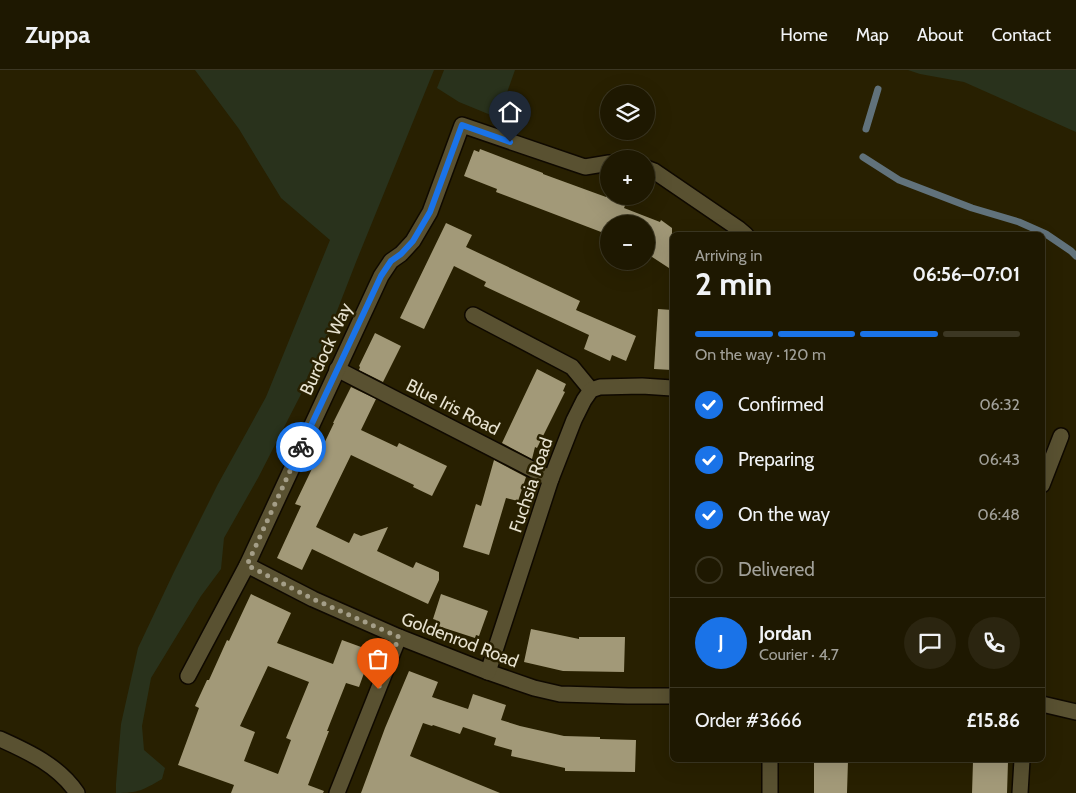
<!DOCTYPE html>
<html lang="en">
<head>
<meta charset="utf-8">
<style>
	body { margin:0; font-family:Cabin,sans-serif; background:#2b2510; color:#f1f3f6; height:100vh; display:flex; flex-direction:column; font-size:19px; white-space:nowrap }
	* { box-sizing:border-box; margin:0 }
	p { font-size:16px; color:#a1a099 }
	.icon { flex:none; width:28px; height:28px; fill:none; stroke:currentColor; stroke-width:2; stroke-linecap:round; stroke-linejoin:round }
	.map { position:relative; flex:1; overflow:hidden }
	.details { position:absolute; left:670px; top:162px; width:375px; height:530px; display:flex; flex-direction:column; background:#1e1801; border-radius:8px; box-shadow:0 5px 20px #0002,0 0 0 1px #3c3723 }
	.details>* { flex:none }
	.buttons { position:absolute; left:600px; top:15px; display:grid; gap:10px }
	.buttons a { display:grid; place-items:center; width:55px; height:55px; border-radius:50%; background:#1e1801; box-shadow:0 5px 20px #0002,0 0 0 1px #3c3723; font-size:25px }
	.pin { position:absolute; display:grid; place-items:center; width:42px; height:42px; color:#fff; margin:-51px -21px; border-radius:50% 50% 50% 0; rotate:-45deg; box-shadow:0 0 5px #0007 }
	.pin .icon { rotate:45deg }
	.courier { position:absolute; display:grid; place-items:center; width:50px; height:50px; margin:-25px; border:4px solid #1a73e8; border-radius:50%; background:#fff; color:#222; box-shadow:0 1px 6px #0007 }
	.overview em { font-style:normal; font-weight:800 }
	.overview div { display:flex; flex-direction:column-reverse }
	.overview { display:flex; align-items:center; justify-content:space-between; height:85px; padding:0 25px }
	h1 { font-size:32px; font-weight:800; line-height:38px }
	.bar { display:grid; grid-template-columns:repeat(4,1fr); gap:8px 5px; align-content:center; height:60px; padding:0 25px }
	.bar i { height:6px; border-radius:4px; background:#3c3723 }
	.bar .active { background:#1a73e8 }
	.bar p { grid-column:span 4 }
	.line { display:flex; align-items:center; gap:12px; padding:0 25px; border-top:1px solid #3c3723 }
	.line div { flex:1 }
	.round { display:grid; place-items:center; flex:none; width:52px; height:52px; border-radius:26px; background:#2b2510 }
	ol { padding:0 25px; list-style:none }
	li { display:flex; align-items:center; gap:15px; height:55px }
	li p { margin-inline-start:auto }
	li .icon { padding:5px; border-radius:50%; background:#1a73e8; color:#fff; stroke-width:4 }
	li:last-child { color:#a1a099 }
	li i { width:28px; height:28px; border:2px solid #3c3723; border-radius:50% }
	header { display:flex; align-items:center; gap:30px; box-sizing:border-box; height:70px; padding:0 25px; background:#1e1801; border-bottom:1px solid #3c3723 }
	header strong { font-size:24px }
	nav { display:flex; gap:28px; margin-inline-start:auto; font-size:18px }
	.map>svg:first-child { display:block }
	.green { fill:#29321c }
	.lines { fill:none; stroke-linecap:round; stroke-linejoin:round }
	.stream { stroke:#61727b; stroke-width:7 }
	.building { fill:#a29978; fill-rule:evenodd }
	.minor-casing { stroke:#0f0900; stroke-width:18 }
	.minor { stroke:#595131; stroke-width:15 }
	.done { stroke:#a49e88; stroke-width:5; stroke-dasharray:0 9 }
	.route { stroke:#1a73e8; stroke-width:6 }
	.labels { text-anchor:middle; stroke-width:5; stroke-linejoin:round; paint-order:stroke }
	.street-label { font-size:18px; fill:#e7e2d0; stroke:#282001 }
</style>
</head>
<body>
<header>
<strong>Zuppa</strong>
<nav><a>Home</a><a>Map</a><a>About</a><a>Contact</a></nav>
</header>
<div class="map">
<svg width="1076" height="723" viewBox="0 0 1076 723">
	<rect width="100%" height="100%" fill="#282001"/>
	<!-- green -->
	<g class="green">
		<path d="M195,0h239l-78,192 -40,103 -58,113 -34,60 -3,31 -20,27 -50,82 -9,48 2,24 21,18 -3,11c-19,11 -23,14 -46,14v-9l5,-60 17,-76 35,-74 45,-90 48,-87 64,-157 -49,-42 -42,-69z"/>
		<polygon points="444,0 515,0 498,48 459,32 437,18"/>
		<polygon points="908,0 1076,0 1076,62 964,12 920,4"/>
	</g>
	<g class="lines">
		<!-- stream -->
		<g class="stream">
			<polyline points="866,59 878,19"/>
			<polyline points="863,87 899,110 972,138 1019,152 1046,164 1071,181 1076,186"/>
		</g>
	</g>
	<!-- building -->
	<g class="building">
		<polygon points="480,79 543,103 543,104 606,127 607,126 626,133 624,138 660,152 661,150 672,158 672,200 646,183 646,154 609,154 609,165 496,122 497,119 464,106 474,80 479,82"/>
		<polygon points="446,153 472,165 466,177 580,231 576,240 636,266 626,291 612,285 610,291 584,279 589,265 484,216 486,212 454,196 424,259 400,248"/>
		<polygon points="658,239 672,240 672,300 654,299"/>
		<polygon points="375,263 401,276 383,312 359,300 360,297 359,296"/>
		<polygon points="537,299 566,314 563,321 565,322 537,378 535,377 532,389 502,373"/>
		<polygon points="351,317 376,329 361,360 397,377 399,373 447,396 432,426 413,417 414,415 351,385 316,457 349,473 354,463 361,466 388,457 377,481 413,498 416,492 439,502 439,510 428,534 370,507 312,479 302,500 277,488 301,436 295,434 334,353 333,353"/>
		<polygon points="494,390 526,407 518,431 506,428 489,485 463,477 476,434 481,436"/>
		<path d="M251,524l40,19 -14,30 56,21 9,-24 30,11 -13,36 -13,-4 -19,48h2l-21,54 16,6 -1,2h-92l3,-8 -56,-20 21,-57 -4,-2 12,-26h2l18,-40 2,1zM268,596l41,16 -23,56 5,2 -13,34 -34,-13 11,-29 -15,-6z"/>
		<polygon points="441,524 488,541 479,566 476,565 475,568 435,555 436,550 433,549"/>
		<polygon points="531,559 579,569 579,567 625,567 624,602 563,601 524,592"/>
		<polygon points="409,601 438,612 432,627 468,639 473,624 506,635 501,650 520,656 564,666 600,667 600,669 636,670 635,702 565,701 565,698 511,686 512,680 494,675 496,668 463,657 460,664 433,655 432,656 423,653 410,686 500,723 361,723 385,658"/>
		<polygon points="814,690 848,690 847,723 814,723"/>
		<polygon points="973,691 1008,692 1007,723 972,723"/>
	</g>
	<g class="lines">
		<defs>
			<g id="minor">
				<polyline points="646,98 654,101 739,159 746,165"/>
				<polyline points="473,245 572,297 591,320"/>
				<polyline points="337,299 551,409"/>
				<polyline points="1042,415 1061,366"/>
				<polyline points="247,495 313,529 399,567 488,602 534,618 560,624 628,626 672,626"/>
				<polyline points="488,602 551,409 574,350 584,330 591,320 600,317 642,316 672,318"/>
				<polyline points="188,606 247,495 381,206 391,191 401,184 413,171 430,142 462,55 585,97 609,93"/>
				<polyline points="1042,634 1076,642"/>
				<path d="M0,669c29,13 59,27 77,54"/>
				<polyline points="337,723 399,567"/>
				<polyline points="770,723 770,690"/>
				<polyline points="1020,723 1022,690"/>
			</g>
		</defs>
		<!-- minor casing -->
		<use href="#minor" class="minor-casing"/>
		<!-- minor -->
		<use href="#minor" class="minor"/>
	</g>
	<g class="lines">
		<!-- done -->
		<polyline class="done" points="301,377 247,495 313,529 399,567 378,619"/>
		<!-- route -->
		<polyline class="route" points="301,377 381,206 391,191 401,184 413,171 430,142 462,55 510,72"/>
	</g>
	<g class="labels">
		<!-- street labels -->
		<g class="street-label">
			<text transform="translate(326 279) rotate(-65)" y="6">Burdock Way</text>
			<text transform="translate(453 337) rotate(27)" y="6">Blue Iris Road</text>
			<text transform="translate(531 415) rotate(-71)" y="6">Fuchsia Road</text>
			<text transform="translate(460 570) rotate(21)" y="6">Goldenrod Road</text>
		</g>
	</g>
</svg>
<div class="buttons">
<a><svg class="icon" aria-label="layers" viewBox="0 0 24 24"><path d="M12 4l9 5-9 5-9-5zM3 14l9 5 9-5"/></svg></a>
<a>+</a>
<a>−</a>
</div>
<div class="pin" style="left:378px;top:619px;background:#ea580c"><svg class="icon" aria-label="bag" viewBox="0 0 24 24"><path d="M5 8h14l-1 12H6zM9 8a3 3 0 0 1 6 0"/></svg></div>
<div class="pin" style="left:510px;top:72px;background:#1f2937"><svg class="icon" aria-label="home" viewBox="0 0 24 24"><path d="M3 11l9-7 9 7M6 9v11h12V9"/></svg></div>
<div class="courier" style="left:301px;top:377px"><svg class="icon" aria-label="bike" viewBox="0 0 24 24"><circle cx="6" cy="16" r="4"/><circle cx="18" cy="16" r="4"/><path d="M6 16l4-8h5l3 8M10 8l3 8H6M13 5h3"/></svg></div>
<section class="details">
<div class="overview"><div><h1>2 min</h1><p>Arriving in</p></div><em>06:56–07:01</em></div>
<div class="bar"><i class="active"></i><i class="active"></i><i class="active"></i><i></i><p>On the way · 120 m</p></div>
<ol>
<li><svg class="icon" aria-label="check" viewBox="0 0 24 24"><path d="M5 12l5 5 9-10"/></svg>Confirmed<p>06:32</p></li>
<li><svg class="icon" aria-label="check" viewBox="0 0 24 24"><path d="M5 12l5 5 9-10"/></svg>Preparing<p>06:43</p></li>
<li><svg class="icon" aria-label="check" viewBox="0 0 24 24"><path d="M5 12l5 5 9-10"/></svg>On the way<p>06:48</p></li>
<li><i></i>Delivered</li>
</ol>
<div class="line" style="height:90px"><b class="round" style="background:#1a73e8;color:#fff">J</b><div><b>Jordan</b><p>Courier · 4.7</p></div><a class="round"><svg class="icon" aria-label="chat" viewBox="0 0 24 24"><path d="M4 5h16v11H9l-5 4z"/></svg></a><a class="round"><svg class="icon" aria-label="phone" viewBox="0 0 24 24"><path d="M5 4h4l2 5-3 2q2 4 5 5l2-3 5 2v4C11 20 4 13 5 4z"/></svg></a></div>
<div class="line" style="height:65px"><div>Order #3666</div><b>£15.86</b></div>
</section>
</div>
</body>
</html>
